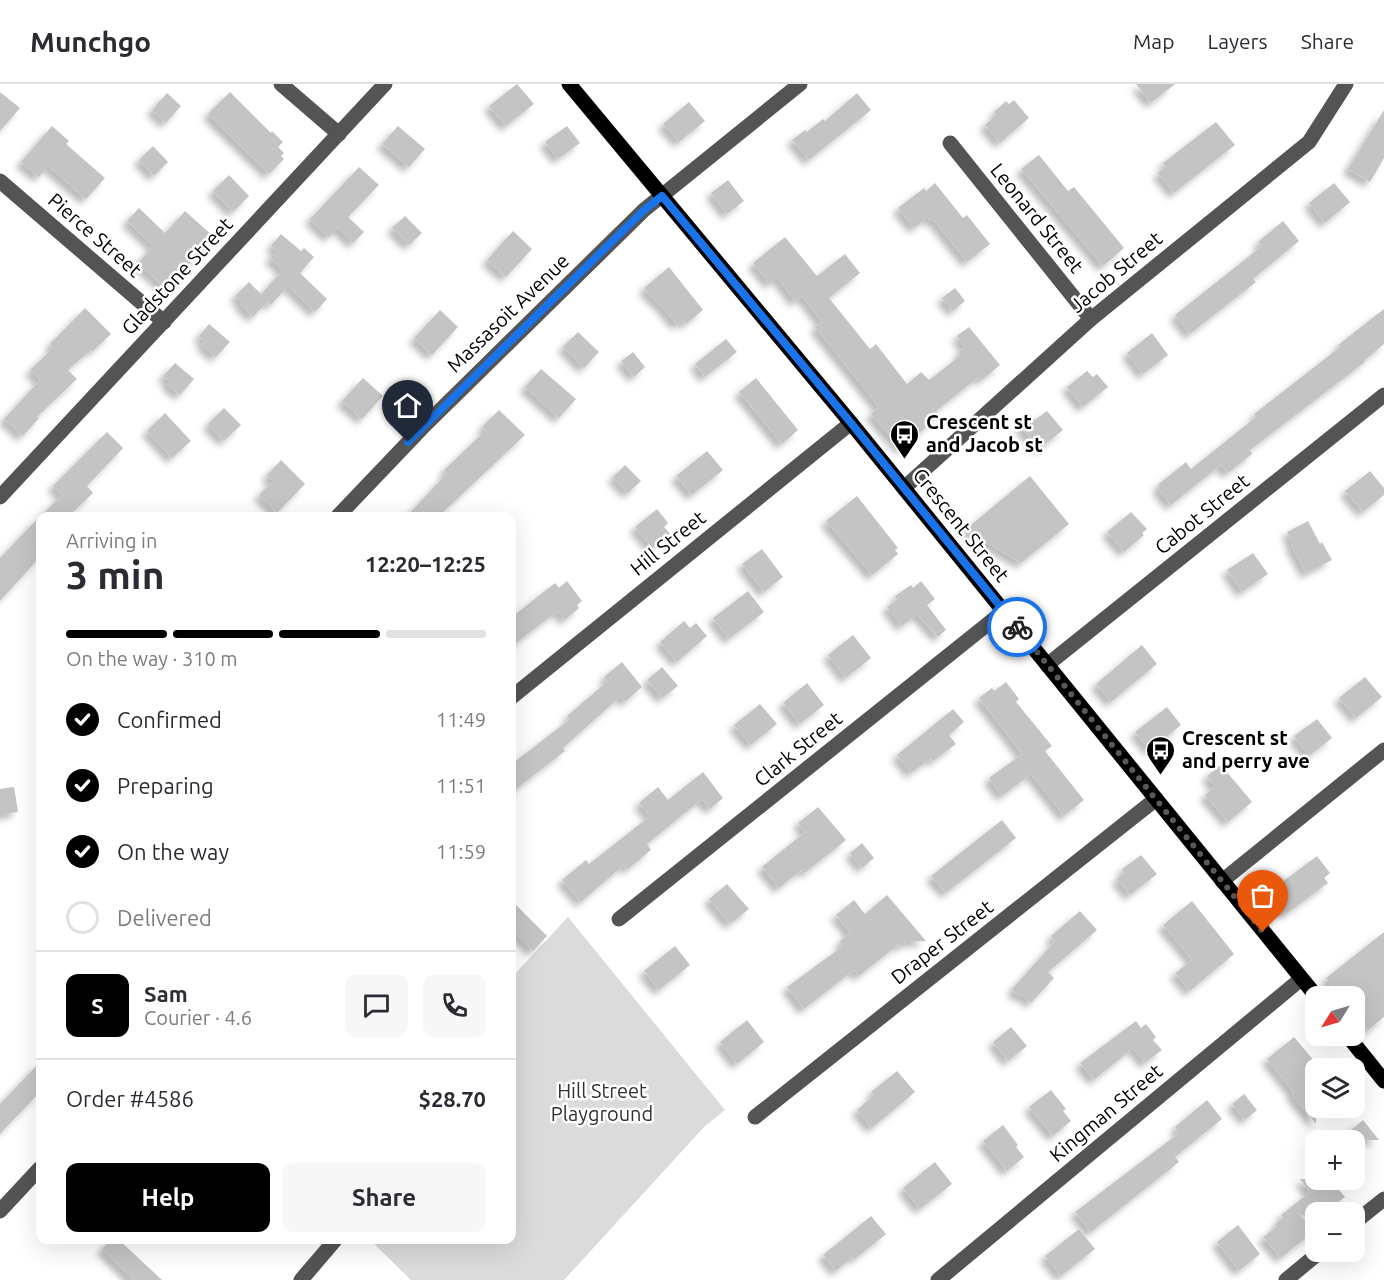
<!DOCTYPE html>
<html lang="en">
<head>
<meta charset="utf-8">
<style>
	body { margin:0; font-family:Ubuntu,sans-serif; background:#f7f7f7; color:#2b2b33; height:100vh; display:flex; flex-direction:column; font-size:22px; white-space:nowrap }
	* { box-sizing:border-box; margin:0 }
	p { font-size:20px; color:#7c7c81 }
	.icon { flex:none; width:33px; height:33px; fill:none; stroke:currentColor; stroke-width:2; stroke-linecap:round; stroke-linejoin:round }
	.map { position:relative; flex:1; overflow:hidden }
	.panel { position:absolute; left:36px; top:428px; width:480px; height:732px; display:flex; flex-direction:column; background:#fff; border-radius:12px; box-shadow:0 6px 24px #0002 }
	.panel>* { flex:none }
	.needle { width:39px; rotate:233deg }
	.fabs { position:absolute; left:1305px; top:902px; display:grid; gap:12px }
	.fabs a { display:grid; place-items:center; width:60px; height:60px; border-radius:12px; background:#fff; box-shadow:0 6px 24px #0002; font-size:30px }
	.pin { position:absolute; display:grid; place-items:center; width:51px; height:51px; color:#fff; margin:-62px -26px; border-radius:50% 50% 50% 0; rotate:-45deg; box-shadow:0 0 6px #0007 }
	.pin .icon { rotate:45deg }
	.courier { position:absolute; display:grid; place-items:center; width:60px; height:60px; margin:-30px; border:4px solid #1a73e8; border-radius:50%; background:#fff; color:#222; box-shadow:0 2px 8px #0007 }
	.overview em { font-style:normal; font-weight:700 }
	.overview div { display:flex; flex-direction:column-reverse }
	.overview { display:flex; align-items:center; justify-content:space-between; height:102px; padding:0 30px }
	h1 { font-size:39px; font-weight:700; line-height:45px }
	.bar { display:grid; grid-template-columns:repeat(4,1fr); gap:9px 6px; align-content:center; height:72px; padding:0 30px }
	.bar i { height:8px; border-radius:4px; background:#e1e1e2 }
	.bar .selected { background:#000 }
	.bar p { grid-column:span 4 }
	.line { display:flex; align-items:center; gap:15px; padding:0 30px; border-top:2px solid #e1e1e2 }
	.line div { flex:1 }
	.round { display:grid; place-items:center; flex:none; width:63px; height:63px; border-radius:12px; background:#f7f7f7 }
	ol { padding:0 30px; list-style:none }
	li { display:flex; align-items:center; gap:18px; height:66px }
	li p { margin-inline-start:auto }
	li .icon { padding:6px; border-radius:50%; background:#000; color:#fff; stroke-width:4 }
	li:last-child { color:#7c7c81 }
	li i { width:33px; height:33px; border:3px solid #e1e1e2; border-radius:50% }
	.cta { display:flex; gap:12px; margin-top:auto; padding:12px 30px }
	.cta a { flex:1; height:69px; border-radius:12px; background:#000; color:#fff; font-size:24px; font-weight:700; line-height:69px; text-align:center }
	.cta a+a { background:#f7f7f7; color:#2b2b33 }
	header { display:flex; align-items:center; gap:36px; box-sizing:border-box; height:84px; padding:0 30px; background:#fff; border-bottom:2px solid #e1e1e2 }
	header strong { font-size:28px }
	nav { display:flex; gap:33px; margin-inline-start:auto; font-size:21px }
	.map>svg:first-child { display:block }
	.green { fill:#dbdbdb }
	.building { fill:#c4c4c4; filter:url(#shadow) }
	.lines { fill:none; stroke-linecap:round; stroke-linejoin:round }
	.minor { stroke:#545454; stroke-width:15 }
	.major { stroke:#000; stroke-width:15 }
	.done { stroke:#595959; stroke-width:6; stroke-dasharray:0 10.8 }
	.route { stroke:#1a73e8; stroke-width:8 }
	.labels { text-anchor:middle; stroke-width:5; stroke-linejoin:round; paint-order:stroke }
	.street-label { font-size:20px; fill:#000; stroke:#fff }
	.poi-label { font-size:20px; font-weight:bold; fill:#000; stroke:#fff; text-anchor:start }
	.park-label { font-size:20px; fill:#323232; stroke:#fff }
</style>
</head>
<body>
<header>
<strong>Munchgo</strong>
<nav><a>Map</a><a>Layers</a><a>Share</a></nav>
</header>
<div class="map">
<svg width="1384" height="1196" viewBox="0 0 1384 1196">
	<defs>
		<filter id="shadow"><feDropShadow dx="-5.5" dy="5.5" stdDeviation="3" flood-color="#0004"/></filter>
	</defs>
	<rect width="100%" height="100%" fill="#fff"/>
	<!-- green -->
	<polygon class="green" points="568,833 725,1026 705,1042 564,1196 411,1196 369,1155 512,1155 512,893"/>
	<!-- building -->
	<g class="building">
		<polygon points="517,0 534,20 506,42 489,22"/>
		<polygon points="1136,0 1175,0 1151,19"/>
		<polygon points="0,8 20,24 0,47"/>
		<polygon points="230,8 271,49 272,47 283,58 278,63 284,69 281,72 284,75 269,90 208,30"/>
		<polygon points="167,9 181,22 166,39 152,26"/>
		<polygon points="857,9 871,26 809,76 792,56 805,46 807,48 823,35 825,37"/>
		<polygon points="1014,16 1029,34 1000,59 985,41 996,31 994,28 1006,17 1009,20"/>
		<polygon points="689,18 705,37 679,58 663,40"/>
		<polygon points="1384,26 1384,74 1370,98 1348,85"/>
		<polygon points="1216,38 1235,61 1174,109 1158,89 1166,83 1163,79"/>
		<polygon points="52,42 69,57 66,60 105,94 86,115 48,82 39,93 21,78"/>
		<polygon points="398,42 425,65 409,83 382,60"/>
		<polygon points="567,42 580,59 558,75 545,58"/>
		<polygon points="153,62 168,78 154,92 139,76"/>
		<polygon points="1039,71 1068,107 1074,103 1124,164 1103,182 1021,85"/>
		<polygon points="359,83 379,101 348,133 364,148 353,159 338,144 329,153 310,135"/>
		<polygon points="229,91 249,112 233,128 213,107"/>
		<polygon points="728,96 744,117 727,130 711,109"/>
		<polygon points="935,99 963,134 967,131 990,160 967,178 933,135 930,137 928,133 914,144 898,124 924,104 926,107"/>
		<polygon points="1334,99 1350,118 1325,139 1309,119"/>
		<polygon points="139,124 165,149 185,127 215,154 165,204 138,179 153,162 127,137"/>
		<polygon points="405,132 422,149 409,161 392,144"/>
		<polygon points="1283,137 1299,157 1253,195 1256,198 1190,250 1175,231 1262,162 1258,158"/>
		<polygon points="513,147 532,165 506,193 487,176"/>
		<polygon points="281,150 301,167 304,164 314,173 300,189 327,215 315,228 288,202 271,221 267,218 253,233 240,220 242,218 235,212 249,198 261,210 283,186 270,174 277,167 271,162"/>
		<polygon points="785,153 817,192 845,170 860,189 829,214 870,265 876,260 907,300 921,288 929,296 961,271 959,268 965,263 957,252 969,243 1000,281 982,296 979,293 936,327 940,331 901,365 871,330 879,323 815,243 822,238 802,212 795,217 777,193 770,200 753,179"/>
		<polygon points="669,183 703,226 686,240 683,236 677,241 657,217 656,218 644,204"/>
		<polygon points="955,204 965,217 953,227 942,214"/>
		<polygon points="85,224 111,250 92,268 91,266 68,286 77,295 37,333 39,334 23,352 4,335 40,296 30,286 53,264 50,260"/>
		<polygon points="1384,225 1384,260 1364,277 1365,278 1250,366 1252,370 1228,389 1221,381 1171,421 1159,406 1159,400 1186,378 1191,385 1256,333 1254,330 1340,263 1338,261"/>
		<polygon points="440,226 458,243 432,271 414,254"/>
		<polygon points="209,240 230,258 216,273 202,261 205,257 199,252"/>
		<polygon points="578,248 599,268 584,284 563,263"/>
		<polygon points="1152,249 1168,271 1143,290 1127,269"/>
		<polygon points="726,255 737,268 705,293 695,280"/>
		<polygon points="633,268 645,283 634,293 621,277"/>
		<polygon points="175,279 194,295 180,311 167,300 170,297 163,292"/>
		<polygon points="541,285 576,315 559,334 525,303"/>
		<polygon points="1087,287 1093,293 1097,290 1108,303 1083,323 1067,303"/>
		<polygon points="363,294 383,312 362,335 342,317"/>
		<polygon points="756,294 798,346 782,360 739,308"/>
		<polygon points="224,324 241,341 224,357 208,340"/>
		<polygon points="499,326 525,351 439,432 407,432 447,389 444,386 486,346 482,343"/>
		<polygon points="1047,327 1063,346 1039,365 1020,342 1032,332 1035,336"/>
		<polygon points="165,329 191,357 172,374 147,347"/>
		<polygon points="107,348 123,364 87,402 93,409 69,432 41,432 62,411 53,402"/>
		<polygon points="707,367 723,386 692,411 676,392"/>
		<polygon points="281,376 305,400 277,429 259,411 273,397 267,391"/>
		<polygon points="625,381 641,397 628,409 613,393"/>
		<polygon points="1370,387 1384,404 1384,411 1363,428 1345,407"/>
		<polygon points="1030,392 1069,440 1021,479 965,446"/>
		<polygon points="857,412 898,464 895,466 898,470 872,491 826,437"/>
		<polygon points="657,425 668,439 664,443 670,450 652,464 635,443"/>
		<polygon points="1131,428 1147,445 1142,449 1144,451 1124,468 1107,448"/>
		<polygon points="40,432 40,473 0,517 0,474"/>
		<polygon points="1308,437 1320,460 1322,458 1332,476 1306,489 1291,461 1293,460 1287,448"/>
		<polygon points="762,465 783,493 764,508 742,480"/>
		<polygon points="1253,469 1268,490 1242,508 1227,486"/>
		<polygon points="567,497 582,517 577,521 579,524 565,536 558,527 512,562 512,533 555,499 559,504"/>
		<polygon points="921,497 935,515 927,521 946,546 938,553 917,530 902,542 887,523 897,515 895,512 911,501 913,504"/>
		<polygon points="748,507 764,528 729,555 713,534"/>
		<polygon points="684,537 690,544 696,539 707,552 677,578 660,558"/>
		<polygon points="853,551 871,574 846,594 828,571"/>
		<polygon points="1142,561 1157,580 1111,618 1096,600"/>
		<polygon points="622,578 642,603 625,618 621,612 563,664 565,667 512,708 512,680 570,635 567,632 608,597 604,593"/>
		<polygon points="662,583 678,602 662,614 647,596"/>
		<polygon points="1365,593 1382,613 1356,634 1339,614"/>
		<polygon points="1006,598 1019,615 1016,618 1052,662 1045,667 1084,716 1064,732 1031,690 1002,712 989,694 1022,670 979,614 992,604 994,607"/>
		<polygon points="807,599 824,621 800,640 783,619"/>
		<polygon points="760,620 777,640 751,661 734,641"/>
		<polygon points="1167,623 1181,641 1150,666 1135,648"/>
		<polygon points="953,625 964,638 949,651 956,660 933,677 931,674 911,689 897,671"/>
		<polygon points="1317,635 1332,654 1309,672 1294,652"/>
		<polygon points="1221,681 1252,718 1228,738 1205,711 1215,702 1207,692"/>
		<polygon points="703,688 723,714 710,725 702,715 647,760 651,766 628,785 624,781 581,818 562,796 586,776 589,780 650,732 639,719 658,703 668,716"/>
		<polygon points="14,703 18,728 0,731 0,705"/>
		<polygon points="818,723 846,756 805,789 803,785 779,804 762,783 805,748 798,739"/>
		<polygon points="1002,736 1016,754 946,809 931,792"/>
		<polygon points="862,759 874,774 862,784 850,769"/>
		<polygon points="1141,771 1157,790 1130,811 1117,795 1124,789 1122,785"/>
		<polygon points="1317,772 1330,789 1324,794 1328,799 1286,830 1269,808"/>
		<polygon points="727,800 749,825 730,840 709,815"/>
		<polygon points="887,811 926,857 906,858 901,863 899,860 859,892 854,886 804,925 787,903 843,862 840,857 850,849 836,831 854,816 865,830"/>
		<polygon points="512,817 547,852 533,867 512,846"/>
		<polygon points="1192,817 1234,870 1190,907 1175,889 1192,876 1163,841"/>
		<polygon points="1080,827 1097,846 1048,888 1054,894 1031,919 1021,910 1019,913 1012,905 1055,857 1051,852"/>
		<polygon points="1384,848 1384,933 1368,946 1354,930 1354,912 1340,912 1326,894"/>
		<polygon points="675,862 690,881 659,906 644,887"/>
		<polygon points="747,936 764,958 737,980 720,958"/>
		<polygon points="1136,937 1141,944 1146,940 1156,953 1153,956 1162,966 1145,979 1133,964 1094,996 1080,979"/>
		<polygon points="1011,943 1027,962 1008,977 993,958"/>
		<polygon points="1294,953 1316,979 1316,1040 1292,1011 1294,1009 1267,975"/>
		<polygon points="40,978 40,1008 0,1050 0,1020"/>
		<polygon points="897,987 915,1008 872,1044 857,1026 874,1011 871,1008"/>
		<polygon points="1051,1006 1066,1025 1063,1027 1071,1037 1053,1052 1029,1023"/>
		<polygon points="1244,1010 1257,1026 1245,1036 1232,1020"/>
		<polygon points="1207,1016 1222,1035 1175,1073 1179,1078 1091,1148 1075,1128 1179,1049 1175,1043"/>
		<polygon points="1363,1036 1379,1056 1339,1056"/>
		<polygon points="1003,1041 1018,1061 1016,1063 1024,1073 1007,1087 983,1057"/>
		<polygon points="935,1078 952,1100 920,1125 903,1104"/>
		<polygon points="1300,1095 1330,1095 1345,1113 1326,1128 1298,1128 1314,1147 1281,1174 1263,1153 1277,1142 1275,1140 1283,1134 1281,1131 1310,1108"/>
		<polygon points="871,1132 886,1150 855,1175 853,1173 836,1187 823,1171"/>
		<polygon points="1238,1141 1260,1170 1239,1187 1217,1158"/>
		<polygon points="1079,1145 1095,1165 1061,1192 1045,1172"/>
		<polygon points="111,1155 118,1155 162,1196 133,1196 102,1165"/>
	</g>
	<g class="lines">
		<!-- minor -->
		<g class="minor">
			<polyline points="281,0 339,50"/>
			<polyline points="950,59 1091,235"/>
			<polyline points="0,97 164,238"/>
			<polyline points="904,404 1091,235 1309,58 1346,0"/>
			<polyline points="0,413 385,0"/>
			<polyline points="338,432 422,344 644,126 800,0"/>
			<polyline points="1047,581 1384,311"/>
			<polyline points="512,613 851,339"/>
			<polyline points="1222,797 1384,666"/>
			<polyline points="619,835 1004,527"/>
			<polyline points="755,1033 1156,715"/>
			<polyline points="0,1127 40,1084"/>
			<polyline points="1354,1139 1384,1115"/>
			<polyline points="301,1196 336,1155"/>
			<polyline points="938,1196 1301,895"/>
			<polyline points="1286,1196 1321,1167"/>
		</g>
		<!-- major -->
		<g class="major">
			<polyline points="569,0 851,339 1316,912"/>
			<polyline points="1347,951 1384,997"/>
		</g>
	</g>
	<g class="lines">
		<!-- done -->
		<polyline class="done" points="1017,543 1263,848"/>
		<!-- route -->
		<polyline class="route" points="408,358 644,126 662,112 851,339 1017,543"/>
	</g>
	<!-- icons -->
	<defs>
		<symbol id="bus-pin" viewBox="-11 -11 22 30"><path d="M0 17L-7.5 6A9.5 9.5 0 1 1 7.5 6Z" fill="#000" stroke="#fff"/><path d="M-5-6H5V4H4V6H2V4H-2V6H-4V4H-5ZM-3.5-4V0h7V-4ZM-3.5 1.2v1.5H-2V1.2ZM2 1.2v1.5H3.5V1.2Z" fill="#fff"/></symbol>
	</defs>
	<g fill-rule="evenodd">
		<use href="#bus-pin" x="888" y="334" width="33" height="45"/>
		<use href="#bus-pin" x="1144" y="650" width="33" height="45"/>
	</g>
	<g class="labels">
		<!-- street labels -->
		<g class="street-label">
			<text transform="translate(1037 134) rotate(51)" y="7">Leonard Street</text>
			<text transform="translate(95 151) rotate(41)" y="7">Pierce Street</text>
			<text transform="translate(1116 188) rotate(-40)" y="7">Jacob Street</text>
			<text transform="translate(177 192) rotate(-47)" y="7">Gladstone Street</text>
			<text transform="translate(508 229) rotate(-44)" y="7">Massasoit Avenue</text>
			<text transform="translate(1202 430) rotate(-39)" y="7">Cabot Street</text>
			<text transform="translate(961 441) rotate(51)" y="7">Crescent Street</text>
			<text transform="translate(668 459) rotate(-39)" y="7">Hill Street</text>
			<text transform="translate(798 665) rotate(-39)" y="7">Clark Street</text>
			<text transform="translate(942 858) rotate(-38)" y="7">Draper Street</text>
			<text transform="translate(1106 1029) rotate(-40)" y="7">Kingman Street</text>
		</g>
		<!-- poi labels -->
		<g class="poi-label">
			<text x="926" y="345">Crescent st<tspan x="926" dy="23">and Jacob st</tspan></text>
			<text x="1182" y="661">Crescent st<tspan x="1182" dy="23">and perry ave</tspan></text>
		</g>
		<!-- park labels -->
		<g class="park-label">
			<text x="602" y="1014">Hill Street<tspan x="602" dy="23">Playground</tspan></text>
		</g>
	</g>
</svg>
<div class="fabs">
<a><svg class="needle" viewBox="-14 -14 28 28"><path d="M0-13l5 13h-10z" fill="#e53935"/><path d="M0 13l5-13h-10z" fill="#7c7c81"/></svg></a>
<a><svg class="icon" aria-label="layers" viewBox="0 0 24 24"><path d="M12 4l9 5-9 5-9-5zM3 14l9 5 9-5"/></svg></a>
<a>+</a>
<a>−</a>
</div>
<div class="pin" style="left:1263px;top:848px;background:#ea580c"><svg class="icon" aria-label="bag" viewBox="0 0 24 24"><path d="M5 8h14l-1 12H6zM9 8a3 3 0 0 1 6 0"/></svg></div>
<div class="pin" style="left:408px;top:358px;background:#1f2937"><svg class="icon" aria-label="home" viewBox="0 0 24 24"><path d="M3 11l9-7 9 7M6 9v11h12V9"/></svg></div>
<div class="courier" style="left:1017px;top:543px"><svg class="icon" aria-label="bike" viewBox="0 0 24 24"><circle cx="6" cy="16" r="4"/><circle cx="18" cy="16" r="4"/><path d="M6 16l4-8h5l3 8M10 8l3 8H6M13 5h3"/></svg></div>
<section class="panel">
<div class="overview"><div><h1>3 min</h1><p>Arriving in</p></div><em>12:20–12:25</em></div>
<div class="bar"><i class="selected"></i><i class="selected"></i><i class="selected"></i><i></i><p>On the way · 310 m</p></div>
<ol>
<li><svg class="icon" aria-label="check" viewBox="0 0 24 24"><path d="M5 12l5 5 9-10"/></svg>Confirmed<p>11:49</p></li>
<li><svg class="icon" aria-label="check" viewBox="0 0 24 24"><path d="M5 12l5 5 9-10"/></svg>Preparing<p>11:51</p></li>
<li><svg class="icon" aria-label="check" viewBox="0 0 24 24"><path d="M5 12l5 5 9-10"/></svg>On the way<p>11:59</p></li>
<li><i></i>Delivered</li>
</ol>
<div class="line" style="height:108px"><b class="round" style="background:#000;color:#fff">S</b><div><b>Sam</b><p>Courier · 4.6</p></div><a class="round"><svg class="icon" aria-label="chat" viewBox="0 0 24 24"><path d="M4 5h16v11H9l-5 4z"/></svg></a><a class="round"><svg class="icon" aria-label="phone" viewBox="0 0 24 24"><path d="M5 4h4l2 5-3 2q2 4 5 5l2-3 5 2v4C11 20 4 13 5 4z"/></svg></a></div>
<div class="line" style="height:78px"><div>Order #4586</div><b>$28.70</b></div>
<div class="cta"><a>Help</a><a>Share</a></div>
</section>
</div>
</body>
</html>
